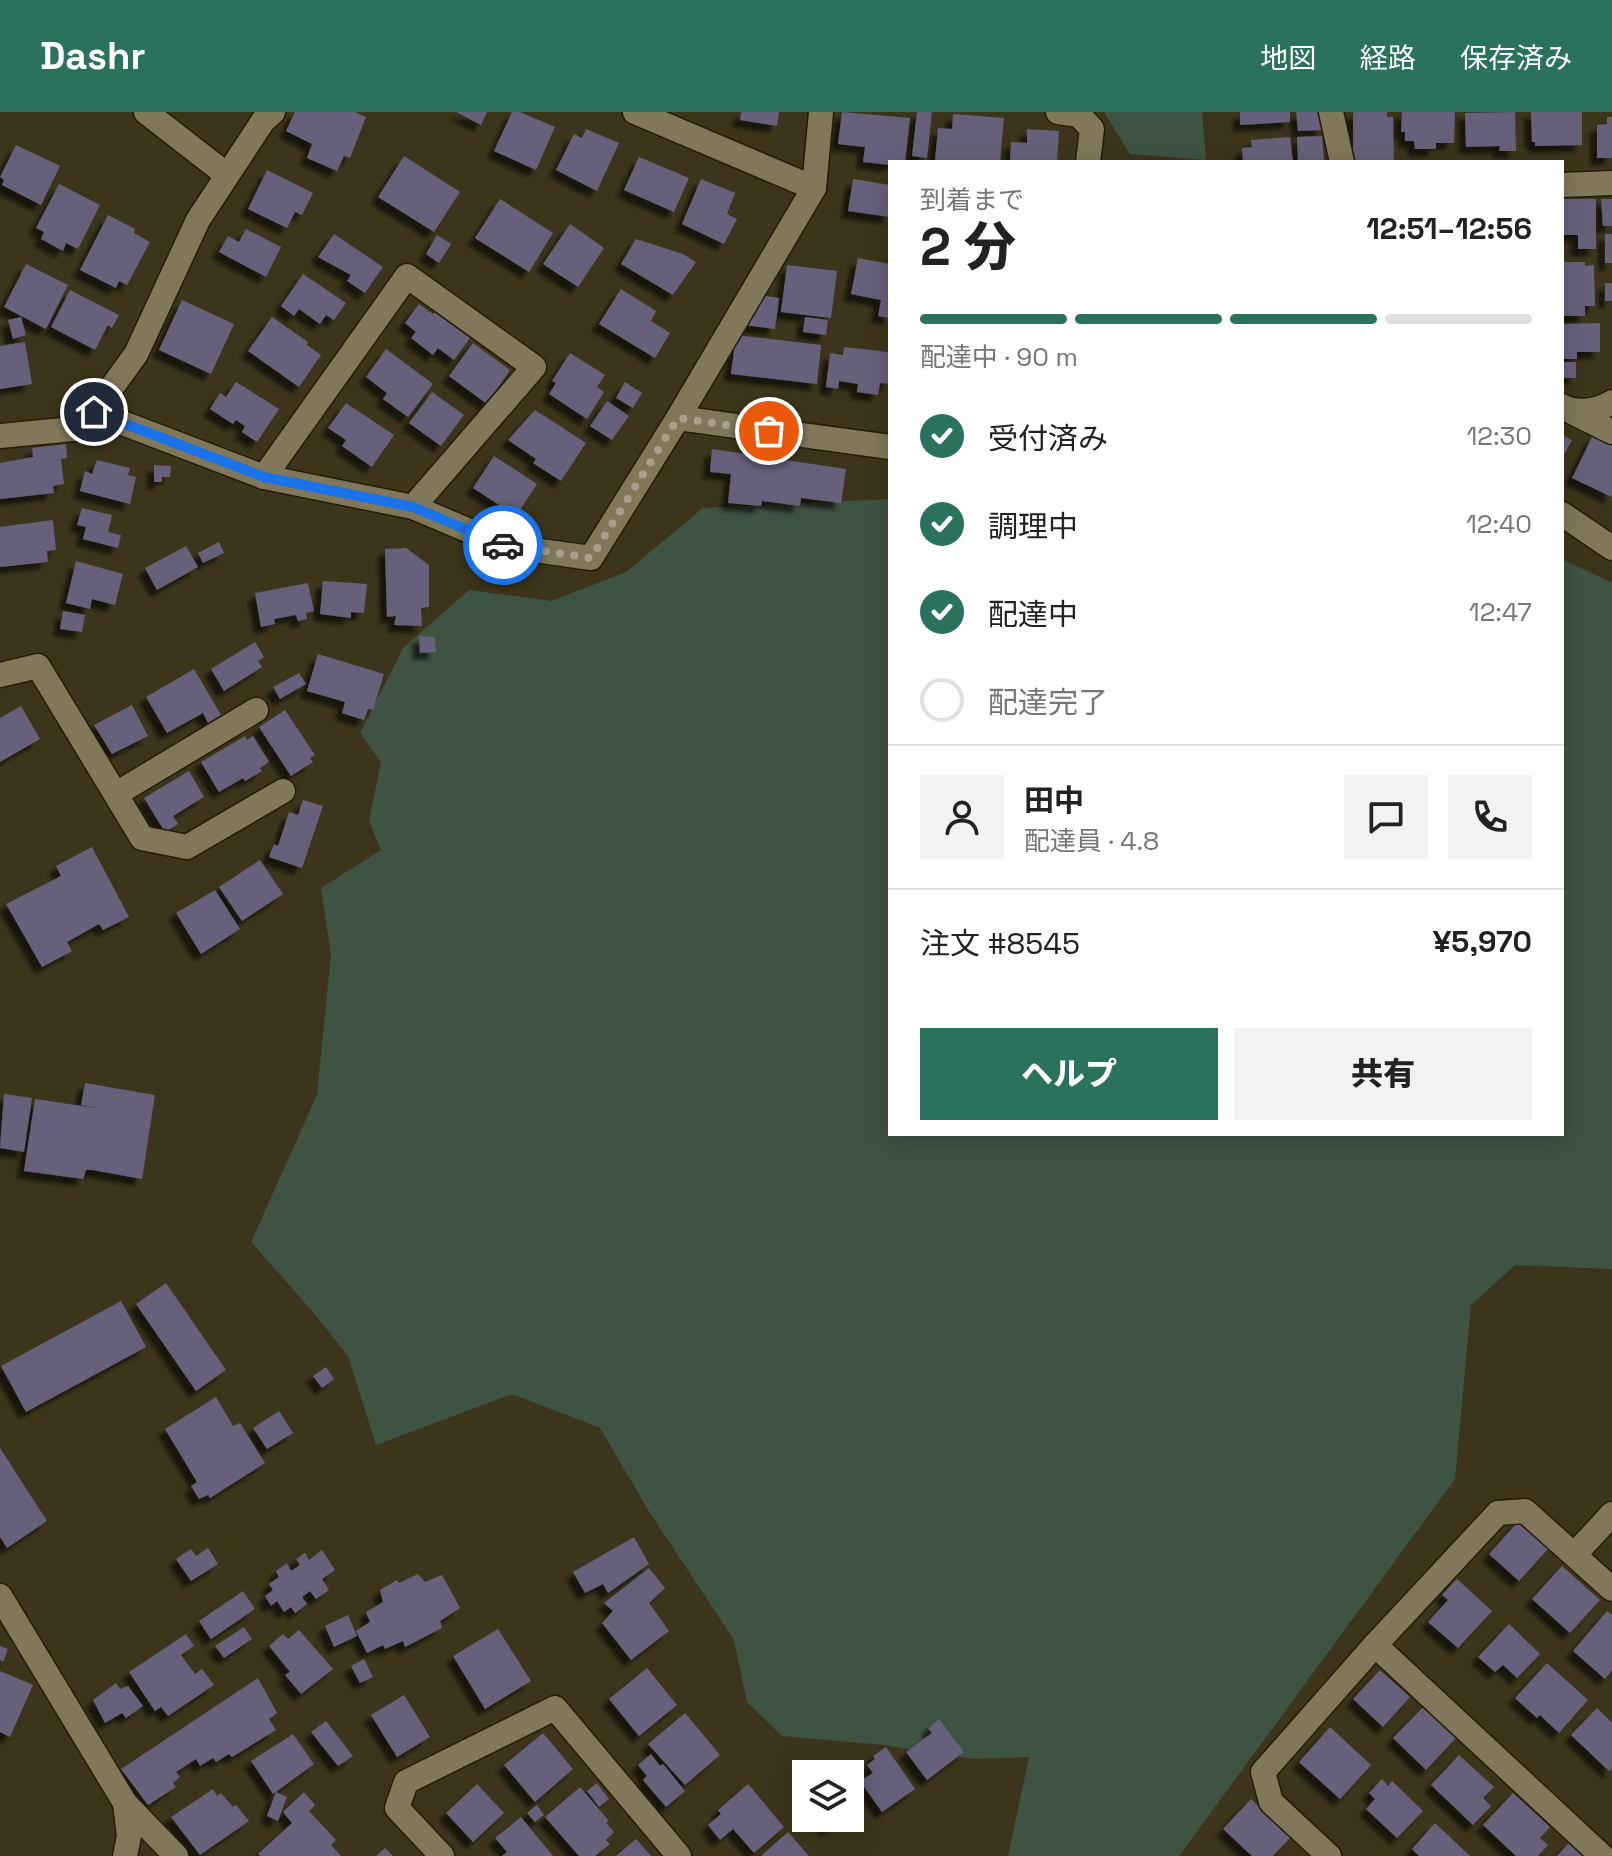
<!DOCTYPE html>
<html lang="ja">
<head>
<meta charset="utf-8">
<style>
	body { margin:0; font-family:"Space Grotesk","Noto Sans JP",sans-serif; background:#f2f2f2; color:#222; height:100vh; display:flex; flex-direction:column; font-size:30px; white-space:nowrap }
	* { box-sizing:border-box; margin:0 }
	p { font-size:26px; color:#767676 }
	.icon { flex:none; width:44px; height:44px; fill:none; stroke:currentColor; stroke-width:2; stroke-linecap:round; stroke-linejoin:round }
	.map { position:relative; flex:1; overflow:hidden }
	.drawer { position:absolute; left:888px; top:48px; width:676px; height:976px; display:flex; flex-direction:column; background:#fff; border-radius:0px; box-shadow:0 4px 20px #0003 }
	.drawer>* { flex:none }
	.buttons { position:absolute; left:792px; top:1648px; display:grid; gap:16px }
	.buttons a { display:grid; place-items:center; width:72px; height:72px; border-radius:0px; background:#fff; box-shadow:0 4px 20px #0003; font-size:40px }
	.pin { position:absolute; display:grid; place-items:center; width:68px; height:68px; color:#fff; margin:-34px; border:4px solid #fff; border-radius:50%; box-shadow:0 2px 8px #0007 }
	.courier { position:absolute; display:grid; place-items:center; width:80px; height:80px; margin:-40px; border:6px solid #1a73e8; border-radius:50%; background:#fff; color:#222; box-shadow:0 2px 10px #0007 }
	.head em { font-style:normal; font-weight:800 }
	.head div { display:flex; flex-direction:column-reverse }
	.head { display:flex; align-items:center; justify-content:space-between; height:136px; padding:0 32px }
	h1 { font-size:52px; font-weight:800; line-height:60px }
	.bar { display:grid; grid-template-columns:repeat(4,1fr); gap:12px 8px; align-content:center; height:96px; padding:0 32px }
	.bar i { height:10px; border-radius:6px; background:#e0e0e0 }
	.bar .active { background:#2a725e }
	.bar p { grid-column:span 4 }
	.line { display:flex; align-items:center; gap:20px; padding:0 32px; border-top:2px solid #e0e0e0 }
	.line div { flex:1 }
	.round { display:grid; place-items:center; flex:none; width:84px; height:84px; border-radius:0px; background:#f2f2f2 }
	ol { padding:0 32px; list-style:none }
	li { display:flex; align-items:center; gap:24px; height:88px }
	li p { margin-inline-start:auto }
	li .icon { padding:8px; border-radius:50%; background:#2a725e; color:#fff; stroke-width:4 }
	li:last-child { color:#767676 }
	li i { width:44px; height:44px; border:4px solid #e0e0e0; border-radius:50% }
	.primary-button { display:flex; gap:16px; margin-top:auto; padding:16px 32px }
	.primary-button a { flex:1; height:92px; border-radius:0px; background:#2a725e; color:#fff; font-size:32px; font-weight:800; line-height:92px; text-align:center }
	.primary-button a+a { background:#f2f2f2; color:#222 }
	header { display:flex; align-items:center; gap:48px; box-sizing:border-box; height:112px; padding:0 40px; background:#2a725e; color:#fff }
	header strong { font-size:38px }
	nav { display:flex; gap:44px; margin-inline-start:auto; font-size:28px }
	.map>svg:first-child { display:block }
	.green { fill:#3f5342 }
	.building { fill:#66607a; filter:url(#shadow) }
	.lines { fill:none; stroke-linecap:round; stroke-linejoin:round }
	.minor-casing { stroke:#241c03; stroke-width:27 }
	.minor { stroke:#81785c; stroke-width:24 }
	.done { stroke:#a6a08d; stroke-width:8; stroke-dasharray:0 14.4 }
	.route { stroke:#1a73e8; stroke-width:10 }
</style>
</head>
<body>
<header>
<strong>Dashr</strong>
<nav><a>地図</a><a>経路</a><a>保存済み</a></nav>
</header>
<div class="map">
<svg width="1612" height="1744" viewBox="0 0 1612 1744">
	<defs>
		<filter id="shadow"><feDropShadow dx="-7" dy="7" stdDeviation="2" flood-color="#0009"/></filter>
	</defs>
	<rect width="100%" height="100%" fill="#3d351b"/>
	<!-- green -->
	<g class="green">
		<polygon points="1104,0 1202,0 1206,48 1130,42"/>
		<polygon points="890,387 890,1022 1562,1022 1562,447 1612,471 1612,1157 1515,1153 1471,1193 1455,1367 1179,1744 1008,1744 1029,1645 974,1647 883,1633 782,1624 747,1590 734,1528 650,1401 600,1316 512,1282 376,1333 348,1244 313,1200 251,1130 317,983 331,843 321,776 381,738 369,709 381,650 360,621 403,536 469,478 552,489 626,460 703,396"/>
	</g>
	<!-- building -->
	<g class="building">
		<polygon points="295,0 355,0 366,5 350,46 344,44 337,59 307,46 312,32 286,19"/>
		<polygon points="456,0 487,0 481,13"/>
		<polygon points="512,0 520,0 555,15 536,58 494,39"/>
		<polygon points="741,0 779,0 777,14 740,8"/>
		<polygon points="842,0 910,6 905,50 890,50 890,53 863,50 865,35 838,32"/>
		<polygon points="917,0 932,0 927,46 912,44"/>
		<polygon points="1240,0 1290,0 1290,10 1240,13"/>
		<polygon points="1296,0 1322,0 1323,18 1298,19"/>
		<polygon points="1353,0 1387,0 1387,5 1393,5 1394,50 1353,50"/>
		<polygon points="1402,0 1455,0 1454,31 1436,31 1436,37 1415,37 1414,29 1405,29 1405,20 1401,20"/>
		<polygon points="1515,0 1516,39 1499,39 1500,34 1466,35 1465,1"/>
		<polygon points="1531,0 1582,0 1582,33 1535,34 1535,30 1532,30"/>
		<polygon points="953,2 1004,6 1000,50 935,49 938,16 952,17"/>
		<polygon points="1607,5 1612,5 1612,46 1597,46 1597,13 1607,12"/>
		<polygon points="586,17 619,31 597,79 556,58 574,22 582,26"/>
		<polygon points="1027,17 1059,19 1057,50 1010,50 1011,30 1027,31"/>
		<polygon points="1322,24 1324,50 1298,50 1297,25"/>
		<polygon points="1290,25 1293,50 1243,50 1242,36 1252,35 1251,28"/>
		<polygon points="16,33 60,54 41,93 2,73 4,68 0,65"/>
		<polygon points="404,44 460,80 434,120 378,85"/>
		<polygon points="639,45 689,66 674,100 624,78"/>
		<polygon points="267,58 313,81 302,103 295,100 287,116 248,97"/>
		<polygon points="701,67 735,81 727,102 737,107 724,132 682,112"/>
		<polygon points="853,67 890,73 890,105 848,99"/>
		<polygon points="59,72 100,93 78,137 66,131 63,139 41,127 44,120 36,116"/>
		<polygon points="500,87 553,121 529,160 475,126"/>
		<polygon points="1562,87 1596,87 1596,137 1578,137 1578,123 1562,123"/>
		<polygon points="1601,87 1612,87 1612,114 1603,114"/>
		<polygon points="108,103 135,117 134,121 150,130 127,173 119,169 116,176 80,158"/>
		<polygon points="570,112 604,136 578,175 543,152"/>
		<polygon points="246,117 281,135 266,165 219,140 228,124 239,130"/>
		<polygon points="334,122 383,155 365,181 347,169 351,163 318,145"/>
		<rect x="1605" y="122" width="7" height="29"/>
		<polygon points="437,123 451,132 439,151 426,142"/>
		<polygon points="636,127 683,142 696,150 673,183 621,152"/>
		<polygon points="858,146 890,152 890,206 878,204 881,188 851,182"/>
		<polygon points="1562,150 1585,150 1585,154 1594,153 1595,194 1585,194 1585,204 1564,204"/>
		<polygon points="26,152 68,173 46,217 4,195"/>
		<polygon points="787,153 837,159 831,206 781,200"/>
		<polygon points="303,162 346,191 334,208 326,203 320,212 299,197 294,204 281,194"/>
		<rect x="1605" y="171" width="7" height="18"/>
		<polygon points="621,177 656,199 651,209 670,221 655,246 599,212"/>
		<polygon points="70,178 119,203 112,216 108,213 95,238 51,215"/>
		<polygon points="758,183 779,186 775,217 744,213"/>
		<polygon points="182,188 234,212 211,262 159,238"/>
		<polygon points="419,192 433,202 435,200 470,226 454,248 438,236 433,243 411,226 416,220 405,211"/>
		<polygon points="21,205 26,223 13,227 8,208"/>
		<polygon points="272,205 308,230 307,233 321,243 299,275 248,239"/>
		<polygon points="805,205 828,208 826,223 803,220"/>
		<polygon points="1600,211 1600,240 1577,240 1577,247 1562,247 1562,212"/>
		<polygon points="736,223 821,233 817,272 731,262"/>
		<polygon points="25,230 32,272 0,277 0,234"/>
		<polygon points="473,231 510,258 487,292 449,264"/>
		<polygon points="844,235 888,240 890,272 880,271 878,283 857,280 858,272 839,269 838,277 826,275 830,241 843,243"/>
		<polygon points="386,237 433,272 408,305 383,287 387,281 366,265"/>
		<polygon points="570,241 605,263 597,275 604,280 587,307 549,282 556,271 552,269"/>
		<rect x="1562" y="250" width="14" height="16"/>
		<polygon points="236,270 279,297 257,330 242,320 245,314 236,308 233,312 210,297 220,281 226,285"/>
		<polygon points="625,270 642,281 633,296 616,286"/>
		<polygon points="432,280 464,303 441,334 409,311"/>
		<polygon points="607,289 629,304 612,328 590,314"/>
		<polygon points="346,291 394,323 372,355 342,334 346,328 328,316"/>
		<polygon points="535,298 586,331 561,369 533,351 536,347 508,328"/>
		<polygon points="1562,323 1572,328 1562,347"/>
		<polygon points="1593,323 1612,332 1612,385 1572,366"/>
		<polygon points="66,332 67,346 61,347 64,372 53,374 54,381 0,387 0,351 33,345 32,336"/>
		<polygon points="712,337 846,357 841,391 801,386 800,394 762,389 761,394 728,391 731,362 710,360"/>
		<polygon points="494,344 537,372 516,404 473,376"/>
		<polygon points="97,348 130,356 128,363 136,365 130,392 80,379 85,359 92,362"/>
		<polygon points="154,353 171,354 170,365 162,365 162,370 154,370"/>
		<polygon points="82,396 112,403 108,420 121,423 118,436 83,427 86,415 77,413"/>
		<polygon points="53,408 56,438 47,439 48,450 0,455 0,415"/>
		<polygon points="219,430 224,441 203,451 198,441"/>
		<polygon points="186,434 198,455 157,478 145,456"/>
		<polygon points="406,436 429,453 429,495 421,496 422,514 394,513 396,504 387,505 385,437"/>
		<polygon points="76,449 123,462 115,493 92,487 90,497 66,491"/>
		<polygon points="323,469 367,472 364,501 351,500 351,506 320,502"/>
		<polygon points="308,471 314,499 306,501 307,507 298,509 296,503 274,507 275,512 261,515 255,481"/>
		<polygon points="63,499 85,503 82,520 60,517"/>
		<polygon points="419,524 435,525 436,540 420,541"/>
		<polygon points="255,530 264,545 258,549 262,555 224,579 211,557"/>
		<polygon points="318,542 384,562 373,598 368,597 364,608 342,601 345,590 307,579"/>
		<polygon points="194,557 221,603 208,611 203,601 167,621 146,585"/>
		<polygon points="299,561 306,572 280,587 273,575"/>
		<polygon points="132,593 148,624 112,642 94,613"/>
		<polygon points="21,594 40,627 0,650 0,606"/>
		<polygon points="285,598 315,643 310,646 313,650 291,664 259,615"/>
		<polygon points="245,624 247,628 253,624 269,650 260,656 262,659 245,669 243,666 219,680 201,650"/>
		<polygon points="189,659 204,685 173,704 178,712 165,720 144,686"/>
		<polygon points="303,688 323,694 302,756 269,745 274,732 278,734 289,700 298,703"/>
		<polygon points="92,735 129,805 103,818 99,812 67,830 72,839 42,855 6,792 61,764 56,754"/>
		<polygon points="260,748 283,782 242,809 219,775"/>
		<polygon points="215,778 240,817 201,842 176,801"/>
		<polygon points="85,971 155,983 142,1067 92,1058 86,1058 83,1067 24,1059 35,987 102,997 81,993"/>
		<polygon points="4,982 32,986 24,1040 0,1036"/>
		<polygon points="166,1171 226,1258 196,1279 136,1192"/>
		<polygon points="121,1189 146,1235 26,1300 1,1254"/>
		<polygon points="326,1255 334,1267 322,1276 313,1264"/>
		<polygon points="216,1285 233,1314 240,1311 265,1351 210,1386 208,1383 199,1387 191,1374 197,1370 165,1317"/>
		<polygon points="279,1299 293,1321 267,1337 253,1316"/>
		<polygon points="0,1336 47,1409 7,1436 0,1425"/>
		<polygon points="1518,1410 1548,1437 1519,1469 1489,1442"/>
		<polygon points="634,1425 649,1452 608,1481 603,1472 585,1481 573,1460"/>
		<polygon points="208,1436 218,1452 191,1469 176,1447 191,1437 196,1444"/>
		<polygon points="322,1438 335,1458 322,1467 329,1478 316,1487 310,1479 302,1485 307,1492 295,1501 291,1495 284,1500 277,1489 271,1494 265,1484 273,1478 269,1472 279,1465 276,1459 287,1451 291,1459 300,1453 296,1447 305,1441 309,1448"/>
		<polygon points="1562,1454 1600,1488 1570,1521 1532,1487"/>
		<polygon points="649,1456 665,1476 649,1491 669,1519 631,1548 602,1511 613,1499 604,1491"/>
		<polygon points="418,1462 425,1470 442,1463 460,1496 440,1509 442,1516 405,1535 403,1529 385,1537 383,1533 367,1541 356,1519 370,1510 366,1500 383,1490 380,1478 397,1468 399,1471"/>
		<polygon points="1457,1467 1492,1499 1458,1536 1428,1510 1448,1488 1442,1483"/>
		<polygon points="243,1479 255,1497 211,1527 199,1509"/>
		<polygon points="1607,1499 1612,1503 1612,1558 1605,1567 1573,1539"/>
		<polygon points="348,1503 357,1524 334,1535 325,1514"/>
		<polygon points="1509,1512 1540,1542 1517,1566 1503,1553 1495,1560 1478,1545"/>
		<polygon points="244,1515 252,1527 224,1546 215,1534"/>
		<polygon points="498,1517 531,1569 485,1597 453,1544"/>
		<polygon points="299,1518 333,1557 301,1582 285,1563 290,1560 269,1534 283,1522 288,1527"/>
		<polygon points="186,1522 194,1534 181,1543 195,1562 202,1557 214,1573 168,1604 161,1595 155,1599 129,1560"/>
		<polygon points="0,1534 8,1537 3,1550 0,1548"/>
		<polygon points="364,1547 373,1565 360,1571 351,1554"/>
		<polygon points="1547,1551 1588,1588 1559,1621 1540,1603 1537,1606 1515,1586"/>
		<polygon points="647,1556 677,1593 639,1624 609,1587"/>
		<polygon points="1380,1558 1410,1585 1383,1615 1353,1587"/>
		<polygon points="0,1559 33,1573 10,1625 0,1620"/>
		<polygon points="258,1566 277,1601 269,1607 276,1618 232,1645 229,1642 216,1650 213,1646 200,1654 196,1647 176,1660 180,1665 173,1671 176,1675 148,1693 121,1657"/>
		<polygon points="116,1571 120,1577 128,1574 143,1594 126,1606 122,1601 105,1611 93,1588"/>
		<polygon points="404,1583 430,1625 397,1645 371,1603"/>
		<polygon points="1424,1594 1457,1625 1426,1658 1393,1626"/>
		<polygon points="1597,1596 1612,1611 1612,1656 1609,1659 1571,1623"/>
		<polygon points="685,1601 720,1643 685,1673 648,1632"/>
		<polygon points="939,1607 964,1640 927,1668 906,1640 932,1621 928,1616"/>
		<polygon points="326,1609 353,1644 338,1654 311,1620"/>
		<polygon points="1330,1615 1371,1653 1340,1687 1299,1650"/>
		<polygon points="543,1621 573,1657 535,1690 504,1653"/>
		<polygon points="293,1622 314,1652 273,1682 251,1649"/>
		<polygon points="886,1635 915,1677 882,1700 860,1669 873,1661 867,1653 875,1647 873,1644"/>
		<polygon points="651,1642 660,1654 663,1652 685,1679 666,1695 643,1668 647,1664 638,1653"/>
		<polygon points="1459,1643 1494,1675 1483,1686 1491,1694 1473,1713 1431,1673"/>
		<polygon points="832,1653 839,1662 819,1662"/>
		<polygon points="1382,1667 1388,1674 1392,1669 1423,1699 1397,1726 1366,1697 1375,1687 1369,1681"/>
		<polygon points="597,1671 609,1687 599,1695 587,1679"/>
		<polygon points="477,1672 504,1701 473,1730 446,1701"/>
		<polygon points="748,1672 784,1715 754,1741 733,1717 720,1728 708,1713 721,1702 718,1698"/>
		<polygon points="580,1675 609,1709 606,1711 614,1720 606,1728 610,1732 595,1744 579,1744 545,1705"/>
		<polygon points="213,1677 217,1684 221,1681 233,1695 236,1693 249,1709 200,1743 171,1705"/>
		<polygon points="850,1678 861,1694 850,1702"/>
		<polygon points="276,1680 287,1685 278,1709 267,1704"/>
		<polygon points="304,1680 315,1693 309,1699 336,1728 331,1733 341,1744 260,1744 258,1742 292,1711 283,1700"/>
		<polygon points="1513,1681 1550,1715 1540,1726 1548,1733 1538,1744 1516,1744 1483,1713"/>
		<polygon points="1251,1687 1291,1725 1273,1744 1252,1744 1223,1717"/>
		<polygon points="537,1693 544,1703 535,1710 527,1701"/>
		<polygon points="521,1705 553,1744 502,1744 507,1740 495,1726"/>
		<polygon points="820,1706 844,1706 828,1717"/>
		<polygon points="1435,1711 1470,1744 1419,1744 1412,1737"/>
		<polygon points="788,1720 809,1744 761,1744"/>
		<polygon points="636,1727 651,1744 616,1744"/>
		<polygon points="1570,1730 1584,1744 1557,1744"/>
		<polygon points="385,1736 393,1744 376,1744"/>
	</g>
	<g class="lines">
		<defs>
			<g id="minor">
				<polyline points="146,0 227,63"/>
				<polyline points="635,0 814,76"/>
				<polyline points="1058,0 1079,3 1092,17 1088,50"/>
				<polyline points="1331,0 1342,50"/>
				<polyline points="1562,73 1612,71"/>
				<path d="M1562,294c15,8 36,5 50,-4"/>
				<polyline points="94,300 264,365 413,395 505,434 591,446 678,306 814,76 821,0"/>
				<polyline points="1572,300 1612,320"/>
				<polyline points="678,306 890,335"/>
				<polyline points="0,324 73,317 94,300 136,242 198,108 263,9 273,0"/>
				<polyline points="264,365 407,164 534,255 413,395"/>
				<polyline points="1562,402 1612,436"/>
				<polyline points="0,563 38,554 142,726 187,735 283,679"/>
				<polyline points="116,682 256,598"/>
				<polyline points="1575,1442 1612,1402"/>
				<polyline points="0,1484 125,1691 129,1724 125,1744"/>
				<polyline points="1375,1533 1602,1744"/>
				<polyline points="125,1691 176,1744"/>
				<polyline points="442,1744 397,1696 406,1670 555,1596 679,1744"/>
				<polyline points="1329,1744 1271,1690 1263,1660 1375,1533 1498,1401 1525,1399 1612,1477"/>
			</g>
		</defs>
		<!-- minor casing -->
		<use href="#minor" class="minor-casing"/>
		<!-- minor -->
		<use href="#minor" class="minor"/>
	</g>
	<g class="lines">
		<!-- done -->
		<polyline class="done" points="503,433 591,446 678,306 769,319"/>
		<!-- route -->
		<polyline class="route" points="94,300 264,365 413,395 503,433"/>
	</g>
</svg>
<div class="buttons">
<a><svg class="icon" aria-label="layers" viewBox="0 0 24 24"><path d="M12 4l9 5-9 5-9-5zM3 14l9 5 9-5"/></svg></a>
</div>
<div class="pin" style="left:769px;top:319px;background:#ea580c"><svg class="icon" aria-label="bag" viewBox="0 0 24 24"><path d="M5 8h14l-1 12H6zM9 8a3 3 0 0 1 6 0"/></svg></div>
<div class="pin" style="left:94px;top:300px;background:#1f2937"><svg class="icon" aria-label="home" viewBox="0 0 24 24"><path d="M3 11l9-7 9 7M6 9v11h12V9"/></svg></div>
<div class="courier" style="left:503px;top:433px"><svg class="icon" aria-label="car" viewBox="0 0 24 24"><path d="M5 17H2v-5l4-1 3-4h7l3 4 3 1v5h-3M9 17h6M6 11h13"/><circle cx="7" cy="17" r="2"/><circle cx="17" cy="17" r="2"/></svg></div>
<section class="drawer">
<div class="head"><div><h1>2 分</h1><p>到着まで</p></div><em>12:51–12:56</em></div>
<div class="bar"><i class="active"></i><i class="active"></i><i class="active"></i><i></i><p>配達中 · 90 m</p></div>
<ol>
<li><svg class="icon" aria-label="check" viewBox="0 0 24 24"><path d="M5 12l5 5 9-10"/></svg>受付済み<p>12:30</p></li>
<li><svg class="icon" aria-label="check" viewBox="0 0 24 24"><path d="M5 12l5 5 9-10"/></svg>調理中<p>12:40</p></li>
<li><svg class="icon" aria-label="check" viewBox="0 0 24 24"><path d="M5 12l5 5 9-10"/></svg>配達中<p>12:47</p></li>
<li><i></i>配達完了</li>
</ol>
<div class="line" style="height:144px"><a class="round"><svg class="icon" aria-label="person" viewBox="0 0 24 24"><circle cx="12" cy="8" r="4"/><path d="M4 21q1-7 8-7t8 7"/></svg></a><div><b>田中</b><p>配達員 · 4.8</p></div><a class="round"><svg class="icon" aria-label="chat" viewBox="0 0 24 24"><path d="M4 5h16v11H9l-5 4z"/></svg></a><a class="round"><svg class="icon" aria-label="phone" viewBox="0 0 24 24"><path d="M5 4h4l2 5-3 2q2 4 5 5l2-3 5 2v4C11 20 4 13 5 4z"/></svg></a></div>
<div class="line" style="height:104px"><div>注文 #8545</div><b>¥5,970</b></div>
<div class="primary-button"><a>ヘルプ</a><a>共有</a></div>
</section>
</div>
</body>
</html>
